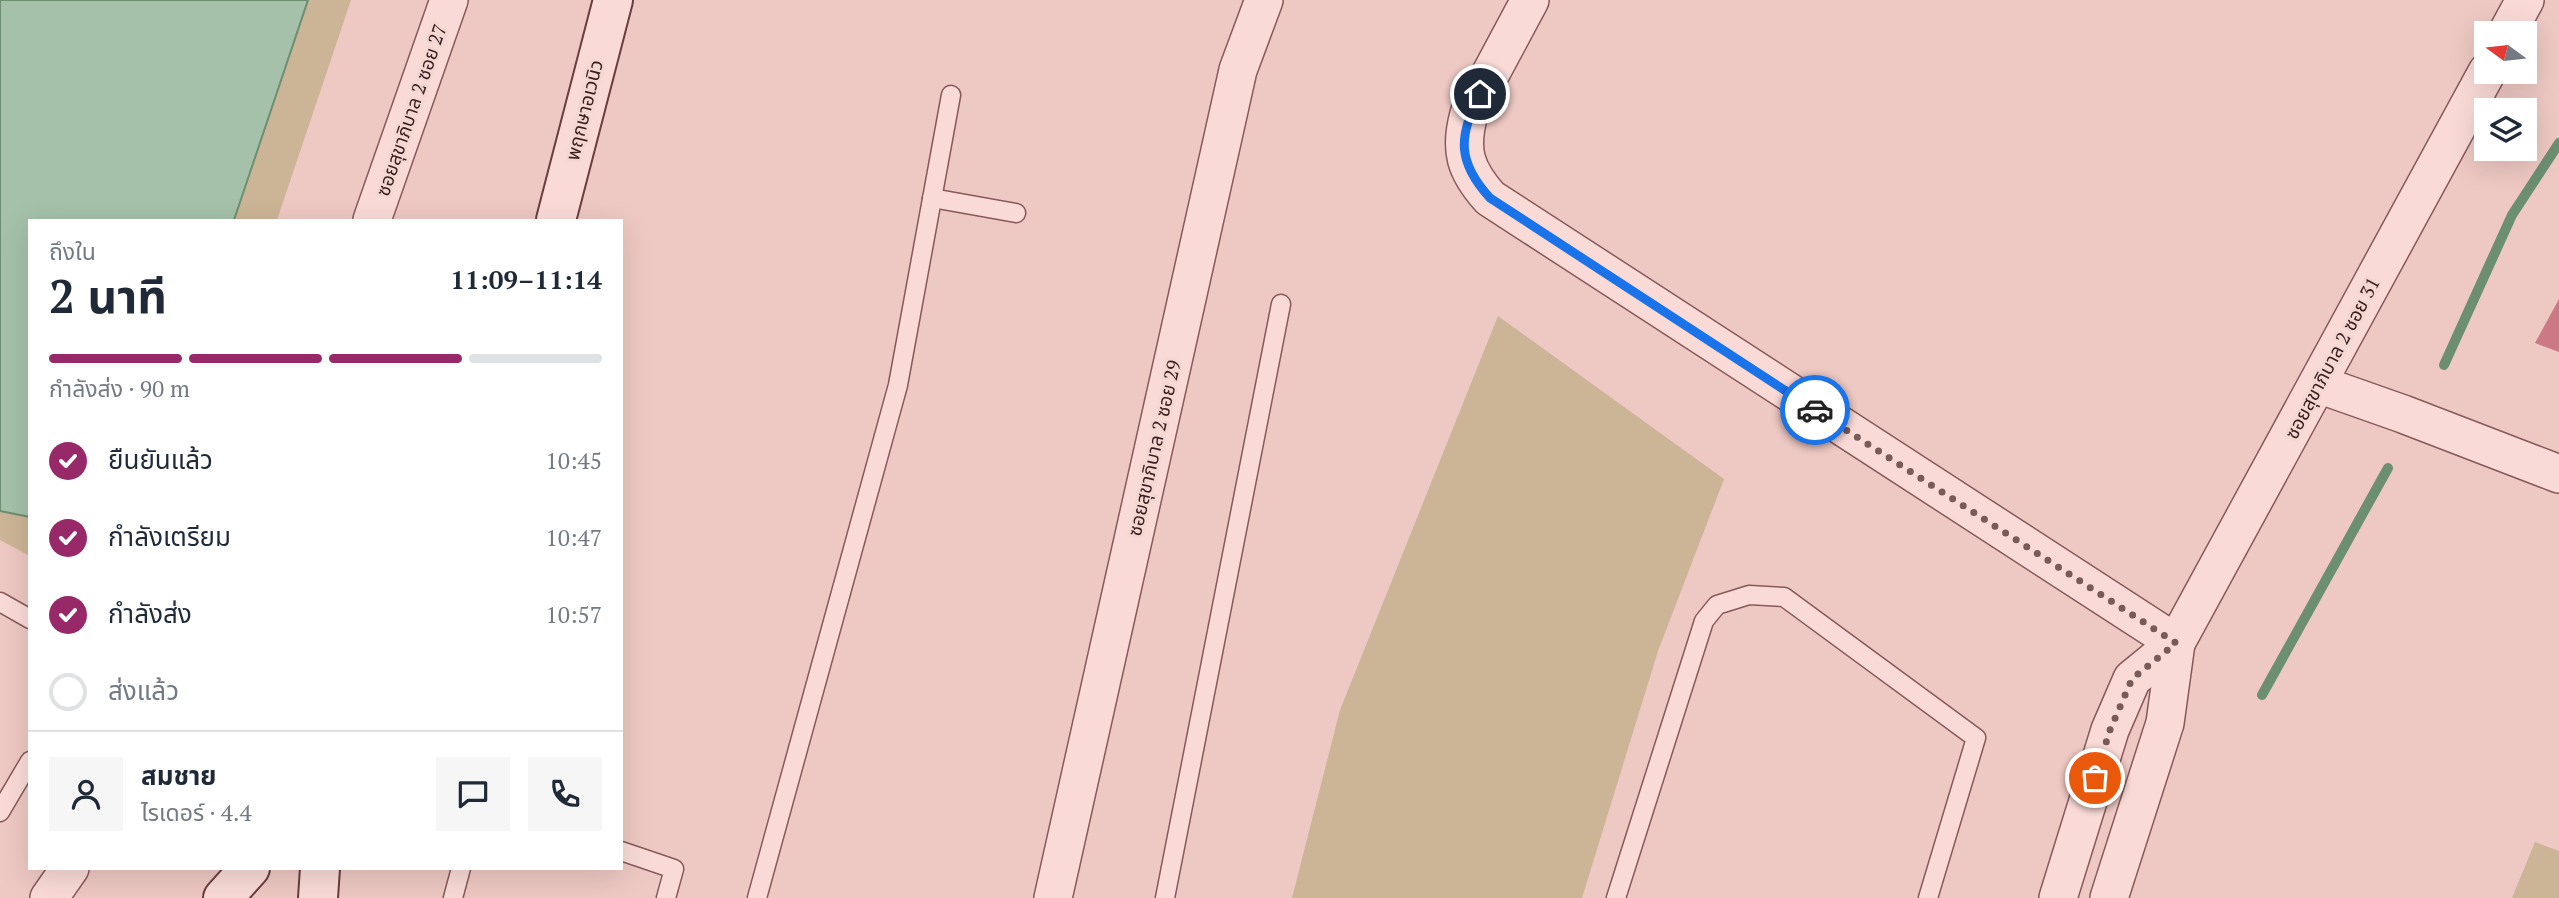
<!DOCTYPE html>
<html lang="th">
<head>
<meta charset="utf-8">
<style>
	body { margin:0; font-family:"PT Serif","Noto Sans Thai",serif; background:#f6f6f7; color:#1f2937; height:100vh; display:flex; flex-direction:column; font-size:26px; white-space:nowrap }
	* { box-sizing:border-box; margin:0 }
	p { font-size:23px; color:#747a83 }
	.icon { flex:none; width:38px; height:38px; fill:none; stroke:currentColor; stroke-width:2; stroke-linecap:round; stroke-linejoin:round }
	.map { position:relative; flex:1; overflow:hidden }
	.sheet { position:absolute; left:28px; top:219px; width:595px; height:651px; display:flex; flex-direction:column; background:#fff; border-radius:0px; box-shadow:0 7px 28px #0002 }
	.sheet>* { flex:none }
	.needle { width:46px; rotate:285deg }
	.buttons { position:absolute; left:2474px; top:21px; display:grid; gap:14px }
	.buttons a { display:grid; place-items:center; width:63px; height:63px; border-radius:0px; background:#fff; box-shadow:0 7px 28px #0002; font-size:35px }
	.pin { position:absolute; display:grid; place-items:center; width:60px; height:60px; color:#fff; margin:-30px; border:4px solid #fff; border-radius:50%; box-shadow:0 2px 7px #0007 }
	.courier { position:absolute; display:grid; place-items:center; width:70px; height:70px; margin:-35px; border:5px solid #1a73e8; border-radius:50%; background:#fff; color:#222; box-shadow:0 2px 9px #0007 }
	.head em { font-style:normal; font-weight:700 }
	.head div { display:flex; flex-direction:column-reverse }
	.head { display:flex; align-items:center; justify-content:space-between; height:119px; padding:0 21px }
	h1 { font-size:46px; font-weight:700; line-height:52px }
	.bar { display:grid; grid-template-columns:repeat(4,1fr); gap:10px 7px; align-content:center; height:84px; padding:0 21px }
	.bar i { height:9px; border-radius:5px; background:#e0e1e3 }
	.bar .current { background:#972969 }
	.bar p { grid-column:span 4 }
	.line { display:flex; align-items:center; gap:18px; padding:0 21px; border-top:2px solid #e0e1e3 }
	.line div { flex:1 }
	.round { display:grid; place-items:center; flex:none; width:74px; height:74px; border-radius:0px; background:#f6f6f7 }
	ol { padding:0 21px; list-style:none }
	li { display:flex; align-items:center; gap:21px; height:77px }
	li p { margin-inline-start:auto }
	li .icon { padding:7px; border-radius:50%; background:#972969; color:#fff; stroke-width:4 }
	li:last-child { color:#747a83 }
	li i { width:38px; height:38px; border:4px solid #e0e1e3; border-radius:50% }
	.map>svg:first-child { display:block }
	.green { fill:#ccb496 }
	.water { fill:#a5c1a9; stroke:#6c8f72; stroke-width:2 }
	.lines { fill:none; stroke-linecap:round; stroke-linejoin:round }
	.stream { stroke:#6c8f72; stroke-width:10 }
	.building { fill:#cc7885 }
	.lane-casing { stroke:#88595b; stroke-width:21 }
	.street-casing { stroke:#88595b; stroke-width:40 }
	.secondary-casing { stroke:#6a3d40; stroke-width:42 }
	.lane { stroke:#f9dad6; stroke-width:18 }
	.street { stroke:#f9dad6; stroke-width:37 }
	.secondary { stroke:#f9dad6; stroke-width:38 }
	.done { stroke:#785a59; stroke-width:7; stroke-dasharray:0 12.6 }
	.route { stroke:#1a73e8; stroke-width:9 }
	.labels { text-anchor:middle; stroke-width:6; stroke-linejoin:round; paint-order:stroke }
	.street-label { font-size:19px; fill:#381e20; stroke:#f5d7d2 }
</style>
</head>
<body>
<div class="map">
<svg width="2559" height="898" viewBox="0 0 2559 898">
	<rect width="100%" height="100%" fill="#eec8c3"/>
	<!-- green -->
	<g class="green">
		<polygon points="308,0 351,0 277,220 234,220"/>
		<polygon points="1498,316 1724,479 1658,651 1582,898 1292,898 1340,710"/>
		<polygon points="0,511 30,517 30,556 0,540"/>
		<polygon points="2535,842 2559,851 2559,898 2512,898"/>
	</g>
	<!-- water -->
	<polygon class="water" points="0,0 308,0 234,220 30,220 30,517 0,511"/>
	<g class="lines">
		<!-- stream -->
		<g class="stream">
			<polyline points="2444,365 2512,215 2559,143"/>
			<polyline points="2262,695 2388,468"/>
		</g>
	</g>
	<!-- building -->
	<polygon class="building" points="2559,299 2559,352 2535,343"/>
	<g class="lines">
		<defs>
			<g id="lane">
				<polyline points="932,198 1016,213"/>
				<polyline points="0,602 30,619"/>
				<polyline points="0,812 30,761"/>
				<polyline points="621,851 674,869 666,898"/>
				<polyline points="453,898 461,868"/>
				<polyline points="757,898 898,385 951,95"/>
				<polyline points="1165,898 1281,304"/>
				<polyline points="1616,898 1704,621 1717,605 1749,595 1784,597 1976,738 1928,898"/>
			</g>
			<g id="street">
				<path d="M1530,0l-61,114c-10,36 -4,56 21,84l686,445"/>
				<polyline points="2507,33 2525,0"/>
				<polyline points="372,220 449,0"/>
				<polyline points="2318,384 2403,414 2559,474"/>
				<polyline points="49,898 70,868"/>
				<polyline points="1053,898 1238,70 1264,0"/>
				<polyline points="2058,898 2110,730 2132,679 2176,643 2487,72"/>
				<polyline points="2109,898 2165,723 2176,643"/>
			</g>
			<g id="secondary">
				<polyline points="556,220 613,0"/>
				<polyline points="223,898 250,868"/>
				<polyline points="318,898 320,868"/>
			</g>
		</defs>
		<!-- lane casing -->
		<use href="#lane" class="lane-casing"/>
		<!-- street casing -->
		<use href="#street" class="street-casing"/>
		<!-- secondary casing -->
		<use href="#secondary" class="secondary-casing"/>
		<!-- lane -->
		<use href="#lane" class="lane"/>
		<!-- street -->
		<use href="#street" class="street"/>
		<!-- secondary -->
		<use href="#secondary" class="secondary"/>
	</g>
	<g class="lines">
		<!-- done -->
		<polyline class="done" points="1815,410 2176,643 2132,679 2110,730 2095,778"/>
		<!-- route -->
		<path class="route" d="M1480,94c-22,42 -23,68 10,104l325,212"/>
	</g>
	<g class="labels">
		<!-- street labels -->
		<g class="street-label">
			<text transform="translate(411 110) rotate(-71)" y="7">ซอยสุขาภิบาล 2 ซอย 27</text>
			<text transform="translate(584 110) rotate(-76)" y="7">พฤกษาอเวนิว</text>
			<text transform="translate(2332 358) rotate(-62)" y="7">ซอยสุขาภิบาล 2 ซอย 31</text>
			<text transform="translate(1154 448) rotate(-77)" y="7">ซอยสุขาภิบาล 2 ซอย 29</text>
		</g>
	</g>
</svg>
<div class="buttons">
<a><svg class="needle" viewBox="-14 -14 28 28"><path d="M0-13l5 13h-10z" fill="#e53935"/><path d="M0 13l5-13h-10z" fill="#747a83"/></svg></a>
<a><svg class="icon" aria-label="layers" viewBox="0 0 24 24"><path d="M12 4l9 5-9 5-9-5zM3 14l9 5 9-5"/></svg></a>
</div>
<div class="pin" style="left:2095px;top:778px;background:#ea580c"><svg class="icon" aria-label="bag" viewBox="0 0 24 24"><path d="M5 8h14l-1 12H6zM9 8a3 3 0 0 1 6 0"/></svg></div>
<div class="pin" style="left:1480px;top:94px;background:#1f2937"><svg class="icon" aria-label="home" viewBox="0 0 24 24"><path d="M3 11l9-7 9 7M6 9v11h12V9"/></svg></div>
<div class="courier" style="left:1815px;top:410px"><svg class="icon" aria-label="car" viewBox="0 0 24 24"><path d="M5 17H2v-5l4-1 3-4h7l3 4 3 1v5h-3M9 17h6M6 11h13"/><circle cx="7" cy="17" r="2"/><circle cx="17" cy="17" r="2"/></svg></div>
<section class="sheet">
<div class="head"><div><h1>2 นาที</h1><p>ถึงใน</p></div><em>11:09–11:14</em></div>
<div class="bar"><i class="current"></i><i class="current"></i><i class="current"></i><i></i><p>กำลังส่ง · 90 m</p></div>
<ol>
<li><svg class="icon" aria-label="check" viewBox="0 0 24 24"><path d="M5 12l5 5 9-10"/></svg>ยืนยันแล้ว<p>10:45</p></li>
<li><svg class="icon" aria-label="check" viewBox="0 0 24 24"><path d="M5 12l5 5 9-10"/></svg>กำลังเตรียม<p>10:47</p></li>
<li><svg class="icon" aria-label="check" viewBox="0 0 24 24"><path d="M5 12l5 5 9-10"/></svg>กำลังส่ง<p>10:57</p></li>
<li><i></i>ส่งแล้ว</li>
</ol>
<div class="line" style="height:126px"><a class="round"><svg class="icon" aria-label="person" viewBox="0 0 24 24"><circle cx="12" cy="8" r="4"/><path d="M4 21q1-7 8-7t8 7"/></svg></a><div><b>สมชาย</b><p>ไรเดอร์ · 4.4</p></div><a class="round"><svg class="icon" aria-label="chat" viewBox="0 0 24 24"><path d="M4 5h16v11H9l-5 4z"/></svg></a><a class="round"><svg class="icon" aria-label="phone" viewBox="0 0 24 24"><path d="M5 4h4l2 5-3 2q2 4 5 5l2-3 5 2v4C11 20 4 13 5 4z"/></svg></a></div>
</section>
</div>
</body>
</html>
